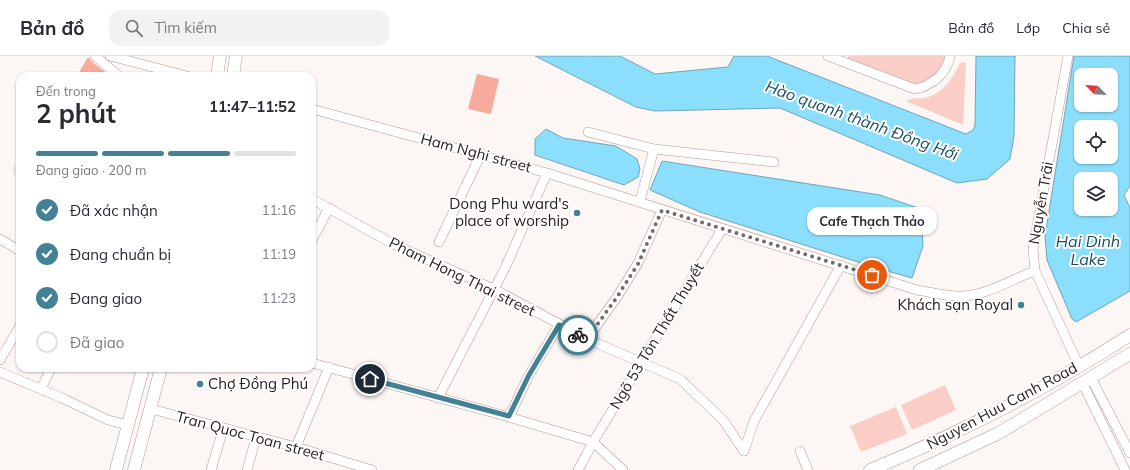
<!DOCTYPE html>
<html lang="vi">
<head>
<meta charset="utf-8">
<style>
	body { margin:0; font-family:Mulish,sans-serif; background:#f2f2f3; color:#2b2b33; height:100vh; display:flex; flex-direction:column; font-size:15px; white-space:nowrap }
	* { box-sizing:border-box; margin:0 }
	p { font-size:13px; color:#7c7c81 }
	.icon { flex:none; width:22px; height:22px; fill:none; stroke:currentColor; stroke-width:2; stroke-linecap:round; stroke-linejoin:round }
	.map { position:relative; flex:1; overflow:hidden }
	.details { position:absolute; left:16px; top:16px; width:300px; height:300px; display:flex; flex-direction:column; background:#fff; border-radius:12px; box-shadow:0 1px 3px #0004 }
	.details>* { flex:none }
	.needle { width:26px; rotate:295deg }
	.controls { position:absolute; left:1074px; top:12px; display:grid; gap:8px }
	.controls a { display:grid; place-items:center; width:44px; height:44px; border-radius:8px; background:#fff; box-shadow:0 1px 3px #0004; font-size:20px }
	.pin { position:absolute; display:grid; place-items:center; width:34px; height:34px; color:#fff; margin:-17px; border:2px solid #fff; border-radius:50%; box-shadow:0 1px 4px #0007 }
	.courier { position:absolute; display:grid; place-items:center; width:40px; height:40px; margin:-20px; border:3px solid #428196; border-radius:50%; background:#fff; color:#222; box-shadow:0 1px 5px #0007 }
	.bubble { position:absolute; height:28px; border-radius:12px; background:#fff; box-shadow:0 1px 3px #0004; font-size:13px; font-weight:700; line-height:28px; text-align:center }
	.summary em { font-style:normal; font-weight:700 }
	.summary div { display:flex; flex-direction:column-reverse }
	.summary { display:flex; align-items:center; justify-content:space-between; height:68px; padding:0 20px }
	h1 { font-size:26px; font-weight:700; line-height:30px }
	.bar { display:grid; grid-template-columns:repeat(4,1fr); gap:6px 4px; align-content:center; height:48px; padding:0 20px }
	.bar i { height:5px; border-radius:3px; background:#e1e1e2 }
	.bar .current { background:#428196 }
	.bar p { grid-column:span 4 }
	ol { padding:0 20px; list-style:none }
	li { display:flex; align-items:center; gap:12px; height:44px }
	li p { margin-inline-start:auto }
	li .icon { padding:4px; border-radius:50%; background:#428196; color:#fff; stroke-width:4 }
	li:last-child { color:#7c7c81 }
	li i { width:22px; height:22px; border:2px solid #e1e1e2; border-radius:50% }
	header { display:flex; align-items:center; gap:24px; box-sizing:border-box; height:56px; padding:0 20px; background:#fff; border-bottom:1px solid #e1e1e2 }
	header strong { font-size:19px }
	nav { display:flex; gap:22px; margin-inline-start:auto; font-size:14px }
	.search { width:280px; height:36px; background:#f2f2f3; display:flex; align-items:center; gap:10px; box-sizing:border-box; padding:0 14px; border-radius:12px; color:#7c7c81; font-size:15px }
	.map>svg:first-child { display:block }
	.green { fill:#facec6 }
	.water { fill:#8bdffc; stroke:#6ea6ba; fill-rule:evenodd }
	.building { fill:#f6ab9d }
	.lines { fill:none; stroke-linecap:round; stroke-linejoin:round }
	.minor-casing { stroke:#b59b96; stroke-width:10 }
	.major-casing { stroke:#b59b96; stroke-width:13 }
	.minor { stroke:#fff; stroke-width:9 }
	.major { stroke:#fff; stroke-width:12 }
	.done { stroke:#746c6a; stroke-width:4; stroke-dasharray:0 7.2 }
	.route { stroke:#428196; stroke-width:5 }
	.poi-dot { fill:#428196; stroke:#fff; stroke-width:1.5 }
	.labels { text-anchor:middle; stroke-width:4; stroke-linejoin:round; paint-order:stroke }
	.street-label { font-size:15px; fill:#2b211f; stroke:#fff }
	.poi-label { font-size:15px; fill:#2b211f; stroke:#fff; text-anchor:end }
	.water-label { font-size:16px; font-style:italic; fill:#1b4c5b; stroke:#fff }
</style>
</head>
<body>
<header>
<strong>Bản đồ</strong>
<div class="search"><svg class="icon" aria-label="search" viewBox="0 0 24 24"><circle cx="10" cy="10" r="6"/><path d="M15 15l6 6"/></svg>Tìm kiếm</div>
<nav><a>Bản đồ</a><a>Lớp</a><a>Chia sẻ</a></nav>
</header>
<div class="map">
<svg width="1130" height="414" viewBox="0 0 1130 414">
	<rect width="100%" height="100%" fill="#fcf6f5"/>
	<!-- green -->
	<g class="green">
		<path d="M848,0h97c-2,17 -13,22 -27,30l-71,-24z"/>
		<path d="M966,6l-3,63 -57,-24c9,-5 14,-1 22,-4 16,-5 25,-19 32,-34z"/>
		<polygon points="945,329 956,354 912,374 901,349"/>
		<polygon points="896,351 907,378 861,396 850,370"/>
	</g>
	<!-- water -->
	<g class="water">
		<polygon points="535,0 620,0 655,18 728,11 734,0 767,0 966,78 973,74 975,69 976,0 1015,0 1014,80 1010,103 987,123 957,127 780,52 655,55 636,51"/>
		<path d="M1074,0h56v130l-6,9 6,13v83l-54,31 -4,-3 -25,-59 -2,-24zM1081,19h30v30h-30zM1081,71h30v30h-30zM1081,123h30v30h-30z"/>
		<polygon points="546,73 563,82 616,90 637,103 640,113 638,121 624,129 535,99 535,83"/>
		<polygon points="662,105 880,139 921,153 923,190 912,222 877,212 700,156 650,134"/>
	</g>
	<!-- building -->
	<g class="building">
		<polygon points="88,1 91,5 110,20 77,20"/>
		<polygon points="477,18 499,23 491,58 468,53"/>
	</g>
	<g class="lines">
		<defs>
			<g id="minor">
				<polyline points="95,0 119,20"/>
				<polyline points="110,0 187,20"/>
				<path d="M828,0l87,33c17,-3 32,-16 35,-33"/>
				<polyline points="1068,0 1033,193 1035,215 1079,310"/>
				<path d="M312,53l235,64 370,117c14,2 30,7 44,6 26,0 50,-17 74,-25"/>
				<polyline points="588,76 654,93"/>
				<polyline points="19,115 20,115"/>
				<polyline points="312,143 395,189 494,233 587,283 680,323 723,364 744,395"/>
				<polyline points="640,145 654,93 774,106"/>
				<polyline points="0,183 20,195"/>
				<polyline points="312,184 329,152"/>
				<polyline points="439,186 481,98"/>
				<polyline points="587,283 617,241 638,207 662,154"/>
				<polyline points="0,304 20,270"/>
				<polyline points="312,307 509,361 593,386 623,414"/>
				<polyline points="0,316 62,342 108,364 128,369"/>
				<polyline points="1091,322 1130,397"/>
				<polyline points="1083,328 1125,414"/>
				<polyline points="41,333 51,312"/>
				<polyline points="438,342 506,210 547,117"/>
				<polyline points="151,353 296,391 372,414"/>
				<polyline points="509,361 529,319 559,269"/>
				<polyline points="296,391 329,311"/>
				<polyline points="744,395 754,365 841,209"/>
				<polyline points="800,395 808,414"/>
				<polyline points="211,414 223,373"/>
				<polyline points="247,414 256,382"/>
				<polyline points="578,414 593,386 722,173"/>
			</g>
			<g id="major">
				<polyline points="217,20 220,0"/>
				<polyline points="233,20 236,0"/>
				<polyline points="116,414 143,312"/>
				<polyline points="134,414 161,312"/>
				<path d="M870,414c90,-37 178,-82 260,-135"/>
				<polyline points="920,414 999,377 1130,298"/>
			</g>
		</defs>
		<!-- minor casing -->
		<use href="#minor" class="minor-casing"/>
		<!-- major casing -->
		<use href="#major" class="major-casing"/>
		<!-- minor -->
		<use href="#minor" class="minor"/>
		<!-- major -->
		<use href="#major" class="major"/>
	</g>
	<g class="lines">
		<!-- done -->
		<polyline class="done" points="578,279 587,283 617,241 638,208 662,154 872,219"/>
		<!-- route -->
		<polyline class="route" points="370,323 509,360 529,319 559,269 578,279"/>
	</g>
	<!-- markers -->
	<g class="poi-dot">
		<circle cx="577" cy="157" r="4"/>
		<circle cx="1021" cy="249" r="4"/>
		<circle cx="200" cy="328" r="4"/>
	</g>
	<g class="labels">
		<!-- street labels -->
		<g class="street-label">
			<text transform="translate(476 97) rotate(15)" y="5">Ham Nghi street</text>
			<text transform="translate(1041 147) rotate(-80)" y="5">Nguyễn Trãi</text>
			<text transform="translate(462 221) rotate(26)" y="5">Pham Hong Thai street</text>
			<text transform="translate(657 280) rotate(-59)" y="5">Ngõ 53 Tôn Thất Thuyết</text>
			<text transform="translate(1002 350) rotate(-28)" y="5">Nguyen Huu Canh Road</text>
			<text transform="translate(250 380) rotate(15)" y="5">Tran Quoc Toan street</text>
		</g>
		<!-- poi labels -->
		<g class="poi-label">
			<text x="569" y="153">Dong Phu ward's<tspan x="569" dy="17">place of worship</tspan></text>
			<text x="1013" y="254">Khách sạn Royal</text>
			<text x="208" y="333" text-anchor="start">Chợ Đồng Phú</text>
		</g>
		<!-- water labels -->
		<g class="water-label">
			<text transform="translate(862 64) rotate(20)" y="6">Hào quanh thành Đồng Hới</text>
			<text x="1088" y="191">Hai Dinh<tspan x="1088" dy="18">Lake</tspan></text>
		</g>
	</g>
</svg>
<div class="controls">
<a><svg class="needle" viewBox="-14 -14 28 28"><path d="M0-13l5 13h-10z" fill="#e53935"/><path d="M0 13l5-13h-10z" fill="#7c7c81"/></svg></a>
<a><svg class="icon" aria-label="locate" viewBox="0 0 24 24"><circle cx="12" cy="12" r="6"/><path d="M12 2v4M12 18v4M2 12h4M18 12h4"/></svg></a>
<a><svg class="icon" aria-label="layers" viewBox="0 0 24 24"><path d="M12 4l9 5-9 5-9-5zM3 14l9 5 9-5"/></svg></a>
</div>
<div class="pin" style="left:872px;top:219px;background:#ea580c"><svg class="icon" aria-label="bag" viewBox="0 0 24 24"><path d="M5 8h14l-1 12H6zM9 8a3 3 0 0 1 6 0"/></svg></div>
<div class="pin" style="left:370px;top:323px;background:#1f2937"><svg class="icon" aria-label="home" viewBox="0 0 24 24"><path d="M3 11l9-7 9 7M6 9v11h12V9"/></svg></div>
<div class="courier" style="left:578px;top:279px"><svg class="icon" aria-label="bike" viewBox="0 0 24 24"><circle cx="6" cy="16" r="4"/><circle cx="18" cy="16" r="4"/><path d="M6 16l4-8h5l3 8M10 8l3 8H6M13 5h3"/></svg></div>
<div class="bubble" style="left:807px;top:151px;width:130px">Cafe Thạch Thảo</div>
<section class="details">
<div class="summary"><div><h1>2 phút</h1><p>Đến trong</p></div><em>11:47–11:52</em></div>
<div class="bar"><i class="current"></i><i class="current"></i><i class="current"></i><i></i><p>Đang giao · 200 m</p></div>
<ol>
<li><svg class="icon" aria-label="check" viewBox="0 0 24 24"><path d="M5 12l5 5 9-10"/></svg>Đã xác nhận<p>11:16</p></li>
<li><svg class="icon" aria-label="check" viewBox="0 0 24 24"><path d="M5 12l5 5 9-10"/></svg>Đang chuẩn bị<p>11:19</p></li>
<li><svg class="icon" aria-label="check" viewBox="0 0 24 24"><path d="M5 12l5 5 9-10"/></svg>Đang giao<p>11:23</p></li>
<li><i></i>Đã giao</li>
</ol>
</section>
</div>
</body>
</html>
